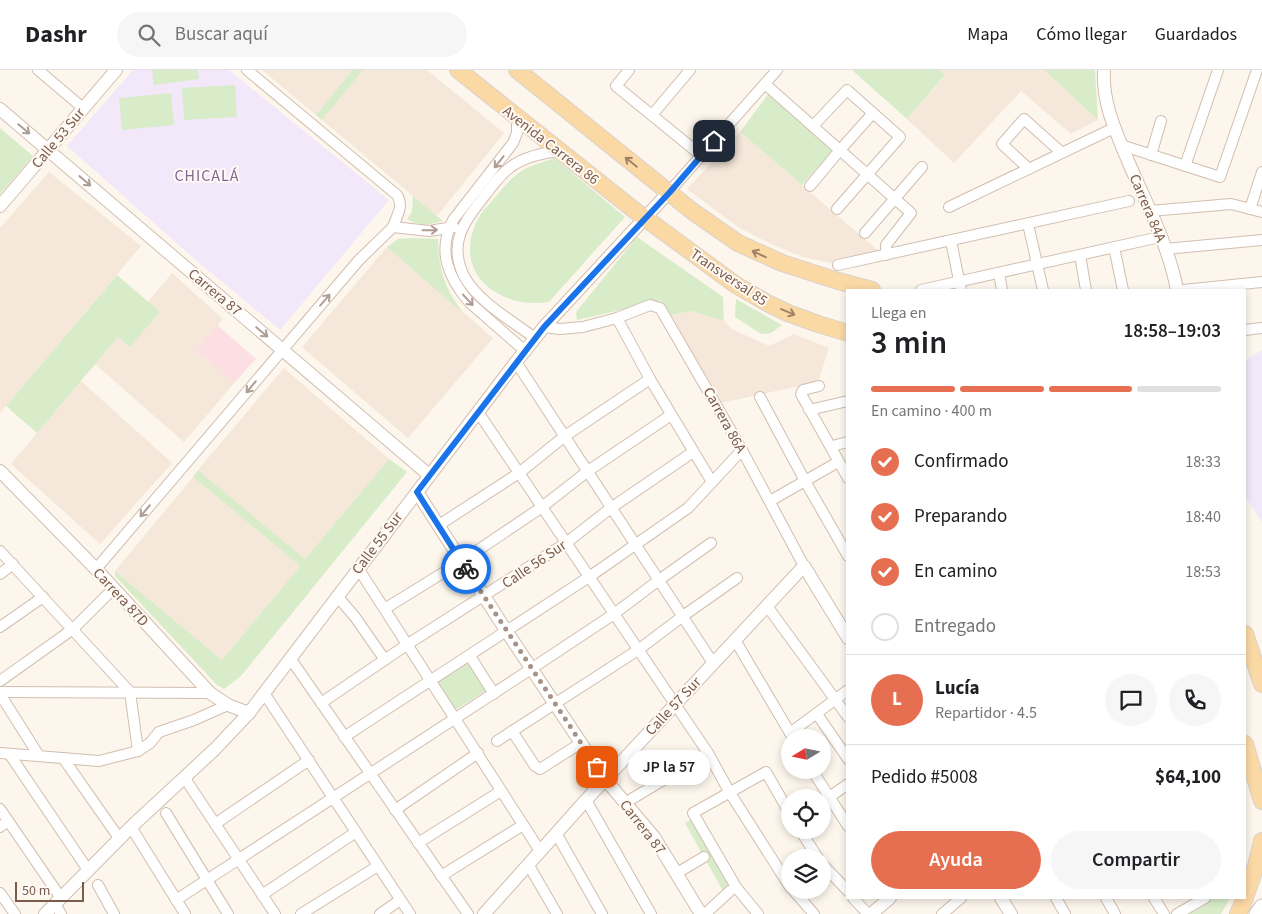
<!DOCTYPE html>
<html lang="es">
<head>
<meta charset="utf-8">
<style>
	body { margin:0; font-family:"Source Sans 3",sans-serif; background:#f6f6f6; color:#202124; height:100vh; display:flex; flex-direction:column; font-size:19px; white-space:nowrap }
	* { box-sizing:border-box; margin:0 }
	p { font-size:16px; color:#757577 }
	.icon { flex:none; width:28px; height:28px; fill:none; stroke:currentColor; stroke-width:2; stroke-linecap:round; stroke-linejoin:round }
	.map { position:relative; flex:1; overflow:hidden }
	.drawer { position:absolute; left:846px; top:219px; width:400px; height:610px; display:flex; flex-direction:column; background:#fff; border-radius:0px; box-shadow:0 2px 8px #0003 }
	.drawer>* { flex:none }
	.needle { width:32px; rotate:260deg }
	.buttons { position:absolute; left:781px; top:659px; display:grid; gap:10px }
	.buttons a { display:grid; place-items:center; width:50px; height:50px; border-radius:50%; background:#fff; box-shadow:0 2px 8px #0003; font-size:25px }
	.scale { position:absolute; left:15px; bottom:12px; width:69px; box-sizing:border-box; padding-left:5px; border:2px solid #7a5c4d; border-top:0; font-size:14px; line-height:18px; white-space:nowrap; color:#7a5c4d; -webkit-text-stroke:4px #fffaf3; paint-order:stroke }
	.pin { position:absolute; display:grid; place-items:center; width:42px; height:42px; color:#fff; margin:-21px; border-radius:10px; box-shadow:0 2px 8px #0006 }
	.courier { position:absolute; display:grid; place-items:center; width:50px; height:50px; margin:-25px; border:4px solid #1a73e8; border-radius:50%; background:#fff; color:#222; box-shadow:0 1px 6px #0007 }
	.bubble { position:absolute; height:35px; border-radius:18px; background:#fff; box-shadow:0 2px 8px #0003; font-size:16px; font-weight:600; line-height:35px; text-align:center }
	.overview em { font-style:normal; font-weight:600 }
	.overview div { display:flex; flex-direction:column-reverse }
	.overview { display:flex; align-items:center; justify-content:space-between; height:85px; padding:0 25px }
	h1 { font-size:32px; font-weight:600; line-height:38px }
	.bar { display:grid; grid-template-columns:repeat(4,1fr); gap:8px 5px; align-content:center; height:60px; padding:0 25px }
	.bar i { height:6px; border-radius:4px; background:#e0e0e0 }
	.bar .selected { background:#e76f51 }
	.bar p { grid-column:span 4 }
	.line { display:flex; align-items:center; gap:12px; padding:0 25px; border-top:1px solid #e0e0e0 }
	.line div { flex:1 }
	.round { display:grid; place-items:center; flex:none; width:52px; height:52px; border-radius:26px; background:#f6f6f6 }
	ol { padding:0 25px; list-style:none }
	li { display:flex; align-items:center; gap:15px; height:55px }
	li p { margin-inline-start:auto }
	li .icon { padding:5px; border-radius:50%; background:#e76f51; color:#fff; stroke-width:4 }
	li:last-child { color:#757577 }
	li i { width:28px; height:28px; border:2px solid #e0e0e0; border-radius:50% }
	.action { display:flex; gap:10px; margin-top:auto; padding:10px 25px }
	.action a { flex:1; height:58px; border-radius:30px; background:#e76f51; color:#fff; font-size:20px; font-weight:600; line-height:58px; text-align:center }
	.action a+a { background:#f6f6f6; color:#202124 }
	header { display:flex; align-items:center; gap:30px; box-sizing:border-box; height:70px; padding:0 25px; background:#fff; border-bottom:1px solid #e0e0e0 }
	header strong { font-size:24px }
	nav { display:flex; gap:28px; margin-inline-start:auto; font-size:18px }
	.search { width:350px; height:45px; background:#f6f6f6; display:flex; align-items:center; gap:12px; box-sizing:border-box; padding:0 18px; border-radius:28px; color:#757577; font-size:19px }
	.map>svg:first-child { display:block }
	.residential { fill:#f5e8da }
	.education { fill:#f3e8fa }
	.medical { fill:#fbdfe3 }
	.green { fill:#d8ecc9 }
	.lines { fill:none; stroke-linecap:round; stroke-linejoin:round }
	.minor-casing { stroke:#d1beb0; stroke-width:12 }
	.tertiary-casing { stroke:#d1beb0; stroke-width:14 }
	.secondary-casing { stroke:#d6c0b0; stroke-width:17 }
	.primary-casing { stroke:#dad1cd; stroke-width:18 }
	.minor { stroke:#fff; stroke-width:10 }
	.tertiary { stroke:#fff; stroke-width:12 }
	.secondary { stroke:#fff; stroke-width:15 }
	.primary { stroke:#fbd9a5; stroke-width:16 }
	.oneway { stroke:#af9d94 }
	.oneway2 { stroke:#a18267 }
	.done { stroke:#a89285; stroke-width:5; stroke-dasharray:0 9 }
	.route { stroke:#1a73e8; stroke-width:6 }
	.labels { text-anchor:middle; stroke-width:4; stroke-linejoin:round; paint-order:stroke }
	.street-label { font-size:15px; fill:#7a5c4d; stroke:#fffaf3 }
	.neighbourhood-label { font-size:16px; letter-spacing:1px; fill:#846695; stroke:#fffaf3 }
</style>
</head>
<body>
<header>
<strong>Dashr</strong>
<div class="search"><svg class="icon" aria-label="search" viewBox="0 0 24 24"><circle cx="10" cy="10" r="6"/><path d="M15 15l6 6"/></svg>Buscar aquí</div>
<nav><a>Mapa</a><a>Cómo llegar</a><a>Guardados</a></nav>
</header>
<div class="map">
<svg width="1262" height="844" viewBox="0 0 1262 844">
	<rect width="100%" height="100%" fill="#fdf6ec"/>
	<!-- residential -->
	<g class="residential">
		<polygon points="262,0 352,0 316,45"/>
		<polygon points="363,0 427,0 504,63 437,146 322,50"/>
		<polygon points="939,0 1044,0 1098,50 1071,64 1021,21 954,93 907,49 945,6"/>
		<polygon points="740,62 881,183 830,193 803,187 771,174 738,157 687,119"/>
		<polygon points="49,102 141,176 0,343 0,158"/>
		<polygon points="387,177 493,268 408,368 302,277"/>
		<polygon points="172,203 223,249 196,280 234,313 184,372 95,294 118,267 130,277 160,242 148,232"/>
		<polygon points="691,241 724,251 732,259 769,276 794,264 829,278 818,312 721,333 671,245"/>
		<polygon points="284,298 389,389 305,489 198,400"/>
		<polygon points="81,311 172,393 100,474 11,394"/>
		<polygon points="193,407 300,496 222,590 115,501"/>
	</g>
	<!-- education -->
	<g class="education">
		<polygon points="133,0 229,0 389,130 280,260 198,192 67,76"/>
		<polygon points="1262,280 1262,452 1245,426 1245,291"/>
	</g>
	<!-- medical -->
	<polygon class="medical" points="217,255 256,289 234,313 196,280"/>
	<!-- green -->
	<g class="green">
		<polygon points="152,0 198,0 199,9 154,15"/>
		<polygon points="352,0 363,0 322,50 316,45"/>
		<polygon points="852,0 939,0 945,5 907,49"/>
		<polygon points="1044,0 1095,0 1098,50"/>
		<polygon points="235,15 237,47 184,50 182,18"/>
		<polygon points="171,23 174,55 122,60 119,28"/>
		<polygon points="769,23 834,79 802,115 740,62"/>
		<polygon points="0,58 33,86 0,124"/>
		<path d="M554,88l71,59 -76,85c-19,3 -37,0 -54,-10 -29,-18 -31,-49 -15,-77 5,-7 12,-14 17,-20 8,-10 17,-20 28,-26 9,-5 19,-7 29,-11z"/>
		<path d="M413,126l30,25c-16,4 -21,6 -36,-2l5,-7z"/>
		<polygon points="637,167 723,227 724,251 691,241 671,245 661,231 577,250 576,242"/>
		<path d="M410,168l28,1c1,32 7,50 26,75l-77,-67 11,-8z"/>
		<polygon points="117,205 160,242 130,277 118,267 37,363 6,336"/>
		<polygon points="736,229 782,255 771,263 761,264 735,247"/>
		<polygon points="389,389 407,402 241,606 224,619 217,615 115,506 115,501 222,590 300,496 193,407 198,400 305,489"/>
		<polygon points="469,591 487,620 455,640 437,611"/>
		<polygon points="693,748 731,817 723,821 685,753"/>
		<polygon points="1211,828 1230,828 1221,844 1187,844"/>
	</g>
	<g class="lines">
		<defs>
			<g id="minor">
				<polyline points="38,0 83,38"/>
				<path d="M247,0l150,125c7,11 0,20 -4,32"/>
				<polyline points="629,0 616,16 702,86"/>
				<polyline points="765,14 911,143 886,175 886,185"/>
				<polyline points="652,45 690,0"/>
				<path d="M517,48v15l-4,10 -60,77c-16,31 -5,57 16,82l56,49"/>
				<polyline points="813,56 847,20 900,67 837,139"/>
				<polyline points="1121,75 1220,107 1257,0"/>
				<polyline points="1151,85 1161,51"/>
				<polyline points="1185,96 1218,0"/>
				<polyline points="1029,99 1002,74 1024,49 1062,83"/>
				<polyline points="810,116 840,80 873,43"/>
				<polyline points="669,122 777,0"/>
				<polyline points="949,137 1114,58"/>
				<polyline points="1250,139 1262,102"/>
				<polyline points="1150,141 1231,134 1262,142"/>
				<polyline points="1028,154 1043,220"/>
				<polyline points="393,157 429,161 454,157"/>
				<polyline points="865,163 922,97"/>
				<polyline points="951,171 961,220"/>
				<polyline points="1114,177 1123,220"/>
				<polyline points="1165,179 1262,170"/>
				<polyline points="1080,185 1086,220"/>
				<polyline points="838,195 1129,131"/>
				<polyline points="999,203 1002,220"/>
				<polyline points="921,220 1160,167"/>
				<polyline points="1183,220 1262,212"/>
				<polyline points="617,248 650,309 712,412"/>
				<polyline points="544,257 560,259 583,257 617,248 650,235 660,238 742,380 804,496"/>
				<polyline points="1245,260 1262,258"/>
				<path d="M535,268c-23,-17 -58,-37 -71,-62 -17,-35 2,-56 22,-82 8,-11 17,-23 29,-30 13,-8 28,-11 43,-13"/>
				<polyline points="516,292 713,593"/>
				<polyline points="819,316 803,320 801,324 848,408"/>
				<polyline points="760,327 805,411 848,486"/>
				<polyline points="809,340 848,331"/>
				<polyline points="478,342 708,683 730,723 790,817"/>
				<polyline points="836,375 848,372"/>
				<polyline points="770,431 838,392"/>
				<polyline points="439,455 519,403 565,366 650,309"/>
				<polyline points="0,481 130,622 138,681"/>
				<polyline points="358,498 540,781"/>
				<polyline points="96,499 359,190 393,157"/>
				<polyline points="0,504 13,494"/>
				<polyline points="337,526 355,547 385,590"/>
				<polyline points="767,536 848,647"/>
				<polyline points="386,538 462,491 542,437 588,401 671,345"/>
				<polyline points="0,557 43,527"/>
				<polyline points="735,570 793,668"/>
				<polyline points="470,586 494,624"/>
				<polyline points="290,588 468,844"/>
				<polyline points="0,611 73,559 113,519"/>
				<polyline points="0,622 210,623"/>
				<polyline points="264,623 410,844"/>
				<polyline points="0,624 39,686"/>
				<polyline points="321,633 408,574 566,473 611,438 693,382"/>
				<polyline points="817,644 848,689"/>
				<polyline points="512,661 535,696 540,699 581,673"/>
				<polyline points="790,663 848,620"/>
				<polyline points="344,667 589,507 688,438 742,380"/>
				<polyline points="497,671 638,580 683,546 737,508"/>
				<polyline points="0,683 99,691 138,681 150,673 159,662 194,650 228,635"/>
				<polyline points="10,685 88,800"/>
				<polyline points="63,688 119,768"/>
				<polyline points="812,700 848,756"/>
				<polyline points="184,707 275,844"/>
				<polyline points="828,728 848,714"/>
				<polyline points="586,730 651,844"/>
				<polyline points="625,733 708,683"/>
				<polyline points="0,739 61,828"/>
				<polyline points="395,740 478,683"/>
				<polyline points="166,743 228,844"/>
				<polyline points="215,754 309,690"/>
				<polyline points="0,757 8,751"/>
				<polyline points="131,757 185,844"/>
				<polyline points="800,760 818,788"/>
				<polyline points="556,763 602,844"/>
				<polyline points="418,773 501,721"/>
				<polyline points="528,794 557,844"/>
				<polyline points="822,794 848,821"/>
				<polyline points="677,803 704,787"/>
				<polyline points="441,806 523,755"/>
				<polyline points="98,815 114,844"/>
				<polyline points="793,820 814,844"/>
				<polyline points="0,823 15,844"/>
				<polyline points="262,825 356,762"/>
				<polyline points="853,828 868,844"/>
				<polyline points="1056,828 1065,844"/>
				<polyline points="1106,828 1115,844"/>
				<polyline points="1154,828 1164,844"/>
				<polyline points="176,830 531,599 614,544 659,510 711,473"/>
				<polyline points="55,834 61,844"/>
				<polyline points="301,844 378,796"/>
				<polyline points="380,844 400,830"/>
				<polyline points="705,844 730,821"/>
				<polyline points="758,844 736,817 693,743 766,702 790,744"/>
				<polyline points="942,844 961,828"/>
				<polyline points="1177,844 1205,828"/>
			</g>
			<g id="tertiary">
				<path d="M1104,0c-2,33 12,62 24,91 18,42 41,85 49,129"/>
				<polyline points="0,39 429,405"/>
				<polyline points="0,136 116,0"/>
				<polyline points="0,401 96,499 210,623 228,635 249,643"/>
				<polyline points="417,422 507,562 605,709 654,767 701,844"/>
				<polyline points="1001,828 1011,844"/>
				<polyline points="45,844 131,757 215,679 249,643 516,292 544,257 669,122"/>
				<polyline points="484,844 586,730 804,496 848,568"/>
				<polyline points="871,844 890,828"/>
			</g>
			<polyline id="secondary" points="1257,844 1262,837"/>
			<g id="primary">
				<polyline points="458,0 634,140 736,215 769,234 788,243 818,254 848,263"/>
				<polyline points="517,0 692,141 738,173 782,193 838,211 872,220"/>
				<polyline points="1245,564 1262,614"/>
				<polyline points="1245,674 1262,731"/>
				<polyline points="1245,827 1256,796 1262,771"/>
				<polyline points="1238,844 1245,828"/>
			</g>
		</defs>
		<!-- minor casing -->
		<use href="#minor" class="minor-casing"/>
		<!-- tertiary casing -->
		<use href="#tertiary" class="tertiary-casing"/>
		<!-- secondary casing -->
		<use href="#secondary" class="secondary-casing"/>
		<!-- primary casing -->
		<use href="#primary" class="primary-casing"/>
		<!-- minor -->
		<use href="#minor" class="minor"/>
		<!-- tertiary -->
		<use href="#tertiary" class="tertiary"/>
		<!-- secondary -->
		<use href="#secondary" class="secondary"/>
		<!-- primary -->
		<use href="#primary" class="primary"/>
	</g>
	<!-- one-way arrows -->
	<defs><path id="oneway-shaft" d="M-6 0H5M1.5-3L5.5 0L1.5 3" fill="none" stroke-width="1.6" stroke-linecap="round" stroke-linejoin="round" transform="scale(1.25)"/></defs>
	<g class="oneway">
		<use href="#oneway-shaft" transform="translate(24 59) rotate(40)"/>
		<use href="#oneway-shaft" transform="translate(499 92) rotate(129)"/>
		<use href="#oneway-shaft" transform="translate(85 111) rotate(41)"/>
		<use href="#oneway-shaft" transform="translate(430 160) rotate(-1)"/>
		<use href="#oneway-shaft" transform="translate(325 230) rotate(-49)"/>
		<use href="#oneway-shaft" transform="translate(468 230) rotate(47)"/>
		<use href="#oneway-shaft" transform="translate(262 262) rotate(40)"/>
		<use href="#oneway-shaft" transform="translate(251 317) rotate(130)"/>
		<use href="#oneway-shaft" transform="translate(145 441) rotate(130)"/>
	</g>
	<g class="oneway2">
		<use href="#oneway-shaft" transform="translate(631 92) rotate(-141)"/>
		<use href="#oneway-shaft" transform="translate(759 184) rotate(-155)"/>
		<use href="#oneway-shaft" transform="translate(788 242) rotate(23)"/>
	</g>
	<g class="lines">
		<!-- done -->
		<polyline class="done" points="466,499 597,697"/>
		<!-- route -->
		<polyline class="route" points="466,499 417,422 544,257 670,122 714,71"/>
	</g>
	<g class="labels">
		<!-- street labels -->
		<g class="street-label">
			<text transform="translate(58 68) rotate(-50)" y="5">Calle 53 Sur</text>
			<text transform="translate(551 75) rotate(38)" y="5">Avenida Carrera 86</text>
			<text transform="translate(1148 138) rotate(67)" y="5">Carrera 84A</text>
			<text transform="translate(729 207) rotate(34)" y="5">Transversal 85</text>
			<text transform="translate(215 222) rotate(40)" y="5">Carrera 87</text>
			<text transform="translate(725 350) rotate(61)" y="5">Carrera 86A</text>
			<text transform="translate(377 473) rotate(-53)" y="5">Calle 55 Sur</text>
			<text transform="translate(534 494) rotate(-34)" y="5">Calle 56 Sur</text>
			<text transform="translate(121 527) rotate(47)" y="5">Carrera 87D</text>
			<text transform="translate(673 636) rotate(-47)" y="5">Calle 57 Sur</text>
			<text transform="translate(643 757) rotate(52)" y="5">Carrera 87</text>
		</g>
		<!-- neighbourhood labels -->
		<g class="neighbourhood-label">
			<text x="207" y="111">CHICALÁ</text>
		</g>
	</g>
</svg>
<div class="buttons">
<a><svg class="needle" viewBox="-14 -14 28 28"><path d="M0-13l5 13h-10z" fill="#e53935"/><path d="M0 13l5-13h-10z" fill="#757577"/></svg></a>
<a><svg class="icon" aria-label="locate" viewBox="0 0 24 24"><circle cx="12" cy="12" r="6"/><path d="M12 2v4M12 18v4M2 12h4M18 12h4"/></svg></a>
<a><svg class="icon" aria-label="layers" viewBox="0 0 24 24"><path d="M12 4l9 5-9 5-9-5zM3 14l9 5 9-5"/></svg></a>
</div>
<div class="scale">50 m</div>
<div class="pin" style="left:597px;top:697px;background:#ea580c"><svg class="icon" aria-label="bag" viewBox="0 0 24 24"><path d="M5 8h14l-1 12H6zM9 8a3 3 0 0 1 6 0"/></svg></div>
<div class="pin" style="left:714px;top:71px;background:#1f2937"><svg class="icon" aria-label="home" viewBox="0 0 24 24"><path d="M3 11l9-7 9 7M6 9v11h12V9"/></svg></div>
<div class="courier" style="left:466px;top:499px"><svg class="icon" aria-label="bike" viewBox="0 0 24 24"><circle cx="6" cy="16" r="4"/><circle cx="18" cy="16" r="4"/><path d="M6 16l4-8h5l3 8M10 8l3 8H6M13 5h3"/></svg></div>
<div class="bubble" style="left:628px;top:680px;width:82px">JP la 57</div>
<section class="drawer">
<div class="overview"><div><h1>3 min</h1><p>Llega en</p></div><em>18:58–19:03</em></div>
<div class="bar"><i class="selected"></i><i class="selected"></i><i class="selected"></i><i></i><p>En camino · 400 m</p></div>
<ol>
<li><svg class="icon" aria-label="check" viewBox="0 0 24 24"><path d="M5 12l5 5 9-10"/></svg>Confirmado<p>18:33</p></li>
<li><svg class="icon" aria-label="check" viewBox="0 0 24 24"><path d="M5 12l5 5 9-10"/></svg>Preparando<p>18:40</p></li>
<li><svg class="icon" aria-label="check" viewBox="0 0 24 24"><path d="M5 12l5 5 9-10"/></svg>En camino<p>18:53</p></li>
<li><i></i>Entregado</li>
</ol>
<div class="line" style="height:90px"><b class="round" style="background:#e76f51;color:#fff">L</b><div><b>Lucía</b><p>Repartidor · 4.5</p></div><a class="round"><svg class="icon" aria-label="chat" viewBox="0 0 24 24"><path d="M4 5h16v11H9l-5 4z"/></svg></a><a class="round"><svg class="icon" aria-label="phone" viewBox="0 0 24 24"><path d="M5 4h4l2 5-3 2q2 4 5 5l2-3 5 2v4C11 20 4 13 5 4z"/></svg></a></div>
<div class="line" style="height:65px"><div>Pedido #5008</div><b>$64,100</b></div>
<div class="action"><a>Ayuda</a><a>Compartir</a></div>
</section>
</div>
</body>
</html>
